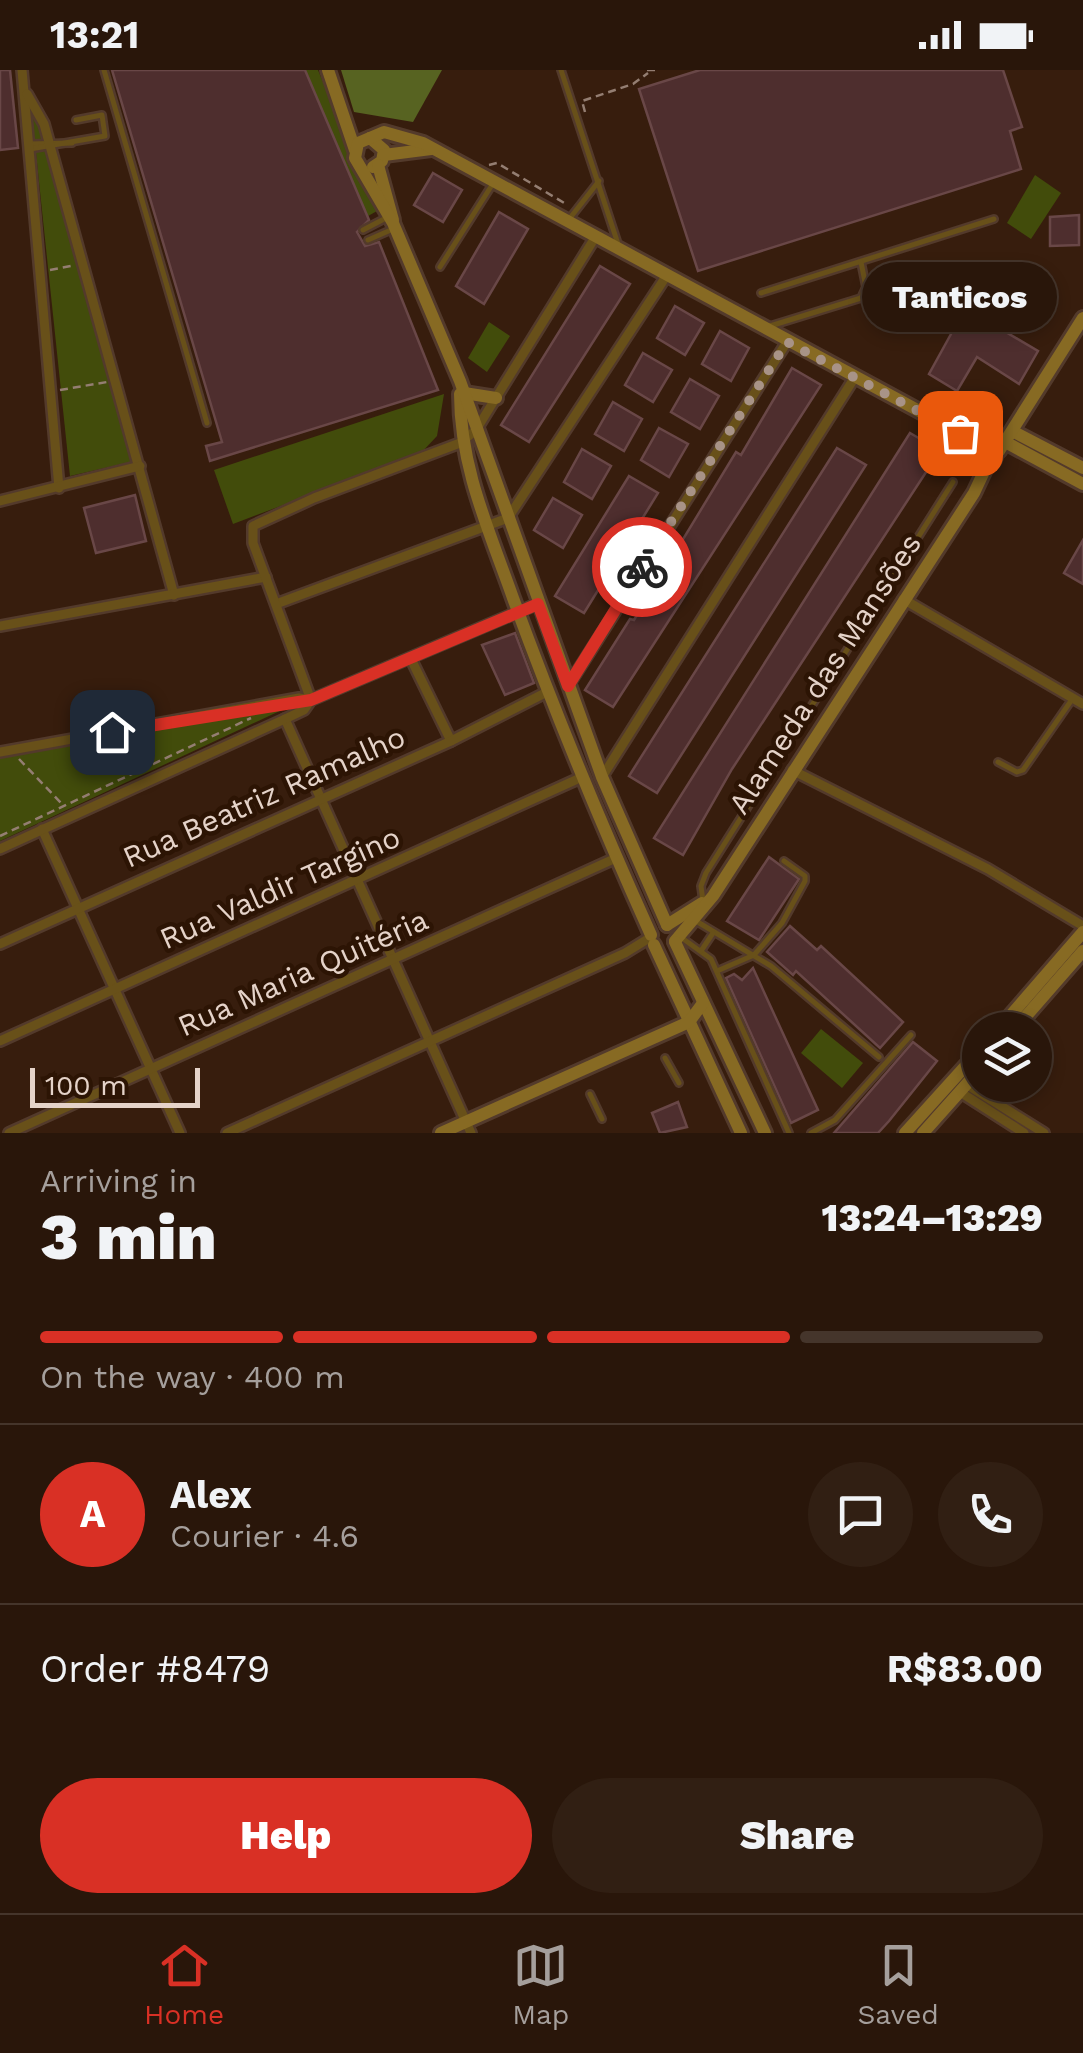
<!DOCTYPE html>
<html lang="en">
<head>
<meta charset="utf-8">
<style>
	body { margin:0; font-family:"Work Sans",sans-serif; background:#311f13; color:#f1f3f6; height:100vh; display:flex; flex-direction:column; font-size:38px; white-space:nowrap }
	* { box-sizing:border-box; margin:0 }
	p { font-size:32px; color:#a59f9c }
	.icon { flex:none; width:55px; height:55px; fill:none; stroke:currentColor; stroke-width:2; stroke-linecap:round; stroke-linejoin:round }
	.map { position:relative; height:1063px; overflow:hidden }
	.sheet { display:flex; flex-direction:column; background:#29160a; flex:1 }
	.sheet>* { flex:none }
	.tools { position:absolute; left:962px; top:942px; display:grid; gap:20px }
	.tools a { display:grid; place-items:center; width:90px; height:90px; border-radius:50%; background:#29160a; box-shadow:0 5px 15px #0003,0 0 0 2px #45352b; font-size:50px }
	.scale { position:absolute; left:30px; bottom:25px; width:170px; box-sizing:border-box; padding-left:10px; border:5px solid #e5d3c9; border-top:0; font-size:28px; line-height:35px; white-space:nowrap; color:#e5d3c9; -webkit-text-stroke:8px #2c1404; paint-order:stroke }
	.pin { position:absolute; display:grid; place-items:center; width:85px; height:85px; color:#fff; margin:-42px; border-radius:20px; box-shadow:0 5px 15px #0006 }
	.courier { position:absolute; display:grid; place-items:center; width:100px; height:100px; margin:-50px; border:8px solid #d93025; border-radius:50%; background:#fff; color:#222; box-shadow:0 2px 12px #0007 }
	.bubble { position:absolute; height:70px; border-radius:35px; background:#29160a; box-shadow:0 5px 15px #0003,0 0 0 2px #45352b; font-size:32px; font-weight:800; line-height:70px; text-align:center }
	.head em { font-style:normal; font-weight:800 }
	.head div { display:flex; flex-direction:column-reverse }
	.head { display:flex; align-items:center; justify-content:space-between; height:170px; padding:0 40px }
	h1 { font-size:65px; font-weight:800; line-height:75px }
	.bar { display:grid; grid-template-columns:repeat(4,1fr); gap:15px 10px; align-content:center; height:120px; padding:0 40px }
	.bar i { height:12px; border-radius:8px; background:#45352b }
	.bar .selected { background:#d93025 }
	.bar p { grid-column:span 4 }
	.line { display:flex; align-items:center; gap:25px; padding:0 40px; border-top:2px solid #45352b }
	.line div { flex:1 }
	.round { display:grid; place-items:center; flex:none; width:105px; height:105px; border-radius:52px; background:#311f13 }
	.primary-button { display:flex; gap:20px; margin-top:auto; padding:20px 40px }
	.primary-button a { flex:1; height:115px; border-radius:60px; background:#d93025; color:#fff; font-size:40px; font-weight:800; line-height:115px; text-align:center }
	.primary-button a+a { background:#311f13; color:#f1f3f6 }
	.status { display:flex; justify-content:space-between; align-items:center; height:70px; padding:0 50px; background:#29160a; direction:ltr }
	.status svg { height:28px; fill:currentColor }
	.tab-bar { display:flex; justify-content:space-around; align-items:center; height:140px; border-top:2px solid #45352b; background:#29160a; font-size:28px; color:#a59f9c }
	.tab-bar a { display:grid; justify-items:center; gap:5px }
	.tab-bar .selected { color:#d93025 }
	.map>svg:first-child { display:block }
	.green { fill:#424c0b }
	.forest { fill:#576321 }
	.building { fill:#4e2e2e; stroke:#694747; stroke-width:2.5 }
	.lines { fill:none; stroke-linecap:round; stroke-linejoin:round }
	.lane-casing { stroke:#533a2b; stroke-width:10 }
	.street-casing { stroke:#533a2b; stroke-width:14 }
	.secondary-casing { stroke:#533a2b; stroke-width:18 }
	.path { stroke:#947e72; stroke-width:2.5; stroke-dasharray:8 5; stroke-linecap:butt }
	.lane { stroke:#685019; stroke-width:5 }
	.street { stroke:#685019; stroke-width:9 }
	.secondary { stroke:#876a23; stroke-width:12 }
	.done { stroke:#a89387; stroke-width:10; stroke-dasharray:0 18 }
	.route { stroke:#d93025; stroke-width:12 }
	.labels { text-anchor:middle; stroke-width:9; stroke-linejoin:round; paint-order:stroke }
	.street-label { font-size:30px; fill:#e5d3c9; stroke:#2c1404 }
</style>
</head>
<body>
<div class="status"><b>13:21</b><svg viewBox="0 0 49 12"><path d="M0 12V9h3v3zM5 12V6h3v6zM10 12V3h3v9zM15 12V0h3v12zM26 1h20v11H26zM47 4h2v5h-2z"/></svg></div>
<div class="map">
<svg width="1083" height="1063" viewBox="0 0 1083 1063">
	<rect width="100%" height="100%" fill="#371d0d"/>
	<!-- green -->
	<g class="green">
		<polygon points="305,0 318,0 377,141 368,146"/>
		<polygon points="31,36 38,46 135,391 70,406"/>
		<polygon points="1035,105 1061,123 1031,169 1007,153"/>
		<polygon points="489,252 510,266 487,302 468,288"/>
		<polygon points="444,324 437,366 421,383 233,454 214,400"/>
		<polygon points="299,632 0,771 0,687"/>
		<polygon points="821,959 863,993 842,1018 801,983"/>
	</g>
	<!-- forest -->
	<polygon class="forest" points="341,0 442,0 413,52 354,42"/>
	<!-- building -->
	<g class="building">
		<polygon points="0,0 10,0 18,78 0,80"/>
		<polygon points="112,0 305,0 369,150 357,162 365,176 379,172 438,320 210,391 206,376 222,372"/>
		<polygon points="700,0 1003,0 1022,57 1010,61 1021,99 698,201 639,19"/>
		<polygon points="433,103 462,120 443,152 414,135"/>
		<polygon points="499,142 528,159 484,234 456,216"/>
		<polygon points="1079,145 1079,175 1050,176 1050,147"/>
		<polygon points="600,196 630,214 529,372 501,355"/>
		<polygon points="972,226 1001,243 994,255 1038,281 1019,314 977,287 957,321 929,304"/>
		<polygon points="675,236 704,253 685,285 657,268"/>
		<polygon points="720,261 749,278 731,311 702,294"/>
		<polygon points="643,283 672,300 653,332 625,315"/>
		<polygon points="792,298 821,315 613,637 585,620 630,549 634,550 736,382 741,385"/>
		<polygon points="690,309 719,326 700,359 671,342"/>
		<polygon points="613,332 642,349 624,381 595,364"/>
		<polygon points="659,358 688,374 669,407 641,390"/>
		<polygon points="910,363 939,380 932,393 732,699 683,785 654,768"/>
		<polygon points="837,378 866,395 657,723 629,706"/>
		<polygon points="582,379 611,396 592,429 564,412"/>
		<polygon points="629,406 658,423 584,543 555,526"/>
		<polygon points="135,425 146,471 96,483 84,438"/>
		<polygon points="553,428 582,445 563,478 534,460"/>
		<polygon points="1083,470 1083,514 1064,503"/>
		<polygon points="515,563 534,613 505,625 482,575"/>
		<polygon points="769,787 799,809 759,870 727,851"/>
		<polygon points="790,856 817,880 821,876 903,952 880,978 796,901 793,905 767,882"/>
		<polygon points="753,898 818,1040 791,1053 726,908 734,904 742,910"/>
		<polygon points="913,972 937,991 889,1051 878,1063 834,1063"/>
		<polygon points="678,1032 687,1057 660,1063 652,1043"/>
	</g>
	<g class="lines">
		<defs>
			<g id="lane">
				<polyline points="104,0 207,353"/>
				<polyline points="561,0 619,177"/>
				<polyline points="29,74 72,73"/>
				<polyline points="30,79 105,66 102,45 76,50"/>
				<polyline points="570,148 599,111"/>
				<polyline points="363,160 386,148"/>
				<polyline points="368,170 393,159"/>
				<polyline points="440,197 492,115"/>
				<polyline points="761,223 994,149"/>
				<polyline points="770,256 861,228 866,217 861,192"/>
				<polyline points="998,692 1017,702 1023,700 1073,628"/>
				<polyline points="703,831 701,816 706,803 953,412"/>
				<polyline points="696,851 771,896 879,987"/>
				<polyline points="682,868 711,889 789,1063"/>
				<polyline points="701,881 713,863"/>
				<polyline points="717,901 754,885 782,853 805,811 805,806 784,791"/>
				<polyline points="665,988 679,1013"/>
				<polyline points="590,1024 602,1049"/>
				<polyline points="811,1063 835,1050 911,965"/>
			</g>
			<g id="street">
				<polyline points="22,0 59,418"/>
				<polyline points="27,24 44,54 174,525"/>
				<polyline points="0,431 140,396"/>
				<polyline points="903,529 1083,634"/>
				<polyline points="276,534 508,448 667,205"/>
				<polyline points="0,556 266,507"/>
				<polyline points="411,589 451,671"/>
				<polyline points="568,616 787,272"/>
				<polyline points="285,649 471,1063"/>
				<polyline points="0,682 299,628 311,630 253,473 253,456 314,428 460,373 476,360 596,166"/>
				<polyline points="792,700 988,799 1083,856"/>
				<polyline points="602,707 855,307"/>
				<polyline points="42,759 180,1063"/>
				<polyline points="0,779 285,649 304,640 311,630 537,534"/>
				<polyline points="0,874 451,671 547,622"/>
				<polyline points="0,971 580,708"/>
				<polyline points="966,1014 1044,1063"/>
				<polyline points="960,1022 1024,1063"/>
				<polyline points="9,1063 616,788"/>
				<polyline points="227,1063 625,883 651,867"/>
			</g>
			<g id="secondary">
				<polyline points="328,0 355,80"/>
				<polyline points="370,68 384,80 382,91 373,97"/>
				<polyline points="384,85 431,79"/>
				<polyline points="378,95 393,150"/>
				<polyline points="464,323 496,328"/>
				<path d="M460,324c0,73 29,136 53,204 42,115 88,226 138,337"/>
				<polyline points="1014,362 1083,398"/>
				<polyline points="1007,373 1083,414"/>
				<polyline points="999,381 1083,248"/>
				<polyline points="667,855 602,707 460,311 393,153 355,88 358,73 384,62 423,73 960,363 998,376 994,390 980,385"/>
				<polyline points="667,855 702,833"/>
				<polyline points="675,871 713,826 974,423 989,391"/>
				<polyline points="675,872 765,1063"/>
				<polyline points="654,875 741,1063"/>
				<polyline points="998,960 1083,862"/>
				<polyline points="1014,960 1083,881"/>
				<polyline points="441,1063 689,952 703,933"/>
				<polyline points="905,1063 980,980"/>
				<polyline points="923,1063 980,999"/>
			</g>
		</defs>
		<!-- lane casing -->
		<use href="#lane" class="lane-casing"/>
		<!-- street casing -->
		<use href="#street" class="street-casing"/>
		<!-- secondary casing -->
		<use href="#secondary" class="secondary-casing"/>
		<!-- path -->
		<g class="path">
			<polyline points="647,0 659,0"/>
			<polyline points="585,42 582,31 633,14 648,3"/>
			<polyline points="489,95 497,93 566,134"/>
			<polyline points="50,200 71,196"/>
			<polyline points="60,320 107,312"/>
			<polyline points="19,689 62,734"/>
			<polyline points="0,766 251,648"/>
		</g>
		<!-- lane -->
		<use href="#lane" class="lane"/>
		<!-- street -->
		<use href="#street" class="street"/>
		<!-- secondary -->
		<use href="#secondary" class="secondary"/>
	</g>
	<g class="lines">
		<!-- done -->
		<polyline class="done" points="642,497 787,272 960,363"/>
		<!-- route -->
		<polyline class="route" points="112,662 311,630 538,534 568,616 642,497"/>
	</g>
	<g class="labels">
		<!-- street labels -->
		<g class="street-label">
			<text transform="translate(825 604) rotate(-57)" y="10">Alameda das Mansões</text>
			<text transform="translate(264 727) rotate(-24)" y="10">Rua Beatriz Ramalho</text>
			<text transform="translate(280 818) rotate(-24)" y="10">Rua Valdir Targino</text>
			<text transform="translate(303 903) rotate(-24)" y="10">Rua Maria Quitéria</text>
		</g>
	</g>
</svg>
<div class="tools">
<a><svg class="icon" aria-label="layers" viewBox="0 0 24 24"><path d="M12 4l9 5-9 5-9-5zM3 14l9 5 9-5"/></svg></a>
</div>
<div class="scale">100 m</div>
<div class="pin" style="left:960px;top:363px;background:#ea580c"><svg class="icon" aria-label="bag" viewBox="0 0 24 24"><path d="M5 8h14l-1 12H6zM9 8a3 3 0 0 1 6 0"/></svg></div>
<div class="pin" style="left:112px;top:662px;background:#1f2937"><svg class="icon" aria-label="home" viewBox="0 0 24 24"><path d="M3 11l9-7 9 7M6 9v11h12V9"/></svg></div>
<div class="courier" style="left:642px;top:497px"><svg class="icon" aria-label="bike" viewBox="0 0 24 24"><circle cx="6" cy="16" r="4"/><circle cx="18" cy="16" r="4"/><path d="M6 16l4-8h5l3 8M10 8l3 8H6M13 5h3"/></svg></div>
<div class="bubble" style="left:862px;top:192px;width:195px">Tanticos</div>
</div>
<section class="sheet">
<div class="head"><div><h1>3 min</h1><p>Arriving in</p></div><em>13:24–13:29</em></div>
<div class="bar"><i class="selected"></i><i class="selected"></i><i class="selected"></i><i></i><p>On the way · 400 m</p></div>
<div class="line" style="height:180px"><b class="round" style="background:#d93025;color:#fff">A</b><div><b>Alex</b><p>Courier · 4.6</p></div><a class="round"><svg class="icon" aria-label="chat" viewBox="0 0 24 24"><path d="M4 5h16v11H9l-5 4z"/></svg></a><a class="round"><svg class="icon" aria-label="phone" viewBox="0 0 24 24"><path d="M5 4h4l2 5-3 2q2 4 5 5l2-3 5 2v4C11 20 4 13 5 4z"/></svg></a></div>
<div class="line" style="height:130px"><div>Order #8479</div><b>R$83.00</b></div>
<div class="primary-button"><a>Help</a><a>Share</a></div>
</section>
<nav class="tab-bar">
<a class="selected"><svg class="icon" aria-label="home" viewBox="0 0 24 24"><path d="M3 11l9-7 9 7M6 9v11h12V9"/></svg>Home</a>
<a><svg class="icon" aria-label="map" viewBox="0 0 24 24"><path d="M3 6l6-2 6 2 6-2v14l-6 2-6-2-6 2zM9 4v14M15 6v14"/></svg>Map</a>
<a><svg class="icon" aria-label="saved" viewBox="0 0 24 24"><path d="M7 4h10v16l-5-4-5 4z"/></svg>Saved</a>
</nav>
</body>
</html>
